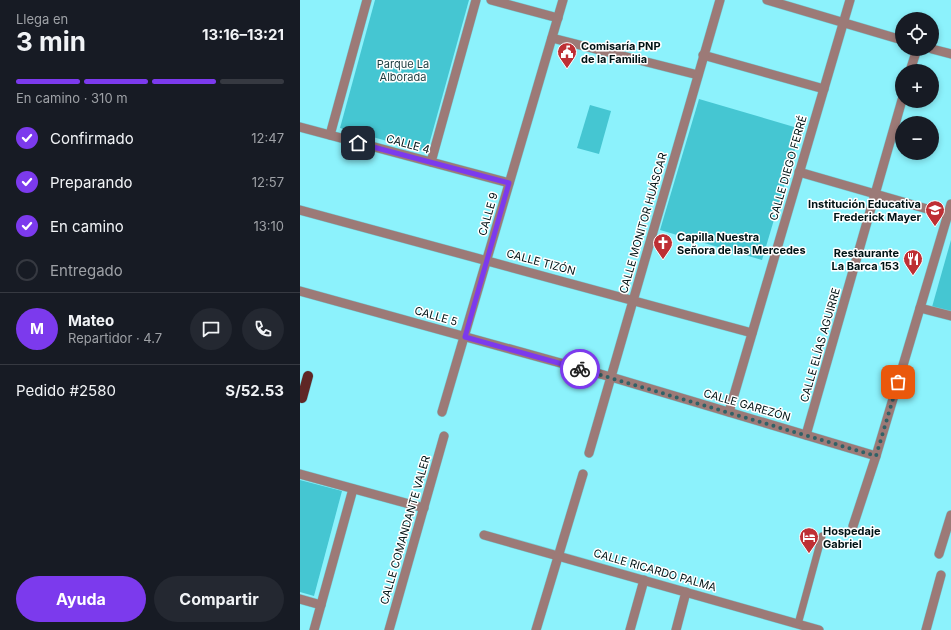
<!DOCTYPE html>
<html lang="es">
<head>
<meta charset="utf-8">
<style>
	body { margin:0; font-family:Inter,sans-serif; background:#242831; color:#f1f3f6; height:100vh; display:flex; flex-direction:column; font-size:15px; white-space:nowrap }
	* { box-sizing:border-box; margin:0 }
	p { font-size:13px; color:#9ea1a6 }
	.icon { flex:none; width:22px; height:22px; fill:none; stroke:currentColor; stroke-width:2; stroke-linecap:round; stroke-linejoin:round }
	.map { position:relative; flex:1; overflow:hidden }
	.sheet { display:flex; flex-direction:column; background:#171b24; width:300px }
	.sheet>* { flex:none }
	.controls { position:absolute; left:595px; top:12px; display:grid; gap:8px }
	.controls a { display:grid; place-items:center; width:44px; height:44px; border-radius:50%; background:#171b24; box-shadow:0 2px 6px #0003; font-size:20px }
	.pin { position:absolute; display:grid; place-items:center; width:34px; height:34px; color:#fff; margin:-17px; border-radius:8px; box-shadow:0 2px 6px #0006 }
	.courier { position:absolute; display:grid; place-items:center; width:40px; height:40px; margin:-20px; border:3px solid #7c3aed; border-radius:50%; background:#fff; color:#222; box-shadow:0 1px 5px #0007 }
	.overview em { font-style:normal; font-weight:700 }
	.overview div { display:flex; flex-direction:column-reverse }
	.overview { display:flex; align-items:center; justify-content:space-between; height:68px; padding:0 16px }
	h1 { font-size:26px; font-weight:700; line-height:30px }
	.bar { display:grid; grid-template-columns:repeat(4,1fr); gap:6px 4px; align-content:center; height:48px; padding:0 16px }
	.bar i { height:5px; border-radius:3px; background:#363941 }
	.bar .active { background:#7c3aed }
	.bar p { grid-column:span 4 }
	.line { display:flex; align-items:center; gap:10px; padding:0 16px; border-top:1px solid #363941 }
	.line div { flex:1 }
	.round { display:grid; place-items:center; flex:none; width:42px; height:42px; border-radius:21px; background:#242831 }
	ol { padding:0 16px; list-style:none }
	li { display:flex; align-items:center; gap:12px; height:44px }
	li p { margin-inline-start:auto }
	li .icon { padding:4px; border-radius:50%; background:#7c3aed; color:#fff; stroke-width:4 }
	li:last-child { color:#9ea1a6 }
	li i { width:22px; height:22px; border:2px solid #363941; border-radius:50% }
	.primary-button { display:flex; gap:8px; margin-top:auto; padding:8px 16px }
	.primary-button a { flex:1; height:46px; border-radius:24px; background:#7c3aed; color:#fff; font-size:16px; font-weight:700; line-height:46px; text-align:center }
	.primary-button a+a { background:#242831; color:#f1f3f6 }
	main { display:flex; flex:1; min-height:0 }
	.map>svg:first-child { display:block }
	.park { fill:#45c6d2 }
	.lines { fill:none; stroke-linecap:round; stroke-linejoin:round }
	.pedestrian-casing { stroke:#76ced7; stroke-width:8 }
	.minor-casing { stroke:#76ced7; stroke-width:10 }
	.primary-casing { stroke:#76ced7; stroke-width:11 }
	.pedestrian { stroke:#9c7a77; stroke-width:7 }
	.minor { stroke:#9c7a77; stroke-width:9 }
	.primary { stroke:#5f2725; stroke-width:10 }
	.done { stroke:#316166; stroke-width:4; stroke-dasharray:0 7.2 }
	.route { stroke:#7c3aed; stroke-width:5 }
	.labels { text-anchor:middle; stroke-width:3; stroke-linejoin:round; paint-order:stroke }
	.poi-label { font-size:11px; font-weight:bold; fill:#001315; stroke:#fff; text-anchor:start }
	.park-label { font-size:11px; fill:#1b3c3f; stroke:#fff }
	.street-label { font-size:11px; fill:#001315; stroke:#fff }
</style>
</head>
<body>
<main>
<section class="sheet">
<div class="overview"><div><h1>3 min</h1><p>Llega en</p></div><em>13:16–13:21</em></div>
<div class="bar"><i class="active"></i><i class="active"></i><i class="active"></i><i></i><p>En camino · 310 m</p></div>
<ol>
<li><svg class="icon" aria-label="check" viewBox="0 0 24 24"><path d="M5 12l5 5 9-10"/></svg>Confirmado<p>12:47</p></li>
<li><svg class="icon" aria-label="check" viewBox="0 0 24 24"><path d="M5 12l5 5 9-10"/></svg>Preparando<p>12:57</p></li>
<li><svg class="icon" aria-label="check" viewBox="0 0 24 24"><path d="M5 12l5 5 9-10"/></svg>En camino<p>13:10</p></li>
<li><i></i>Entregado</li>
</ol>
<div class="line" style="height:72px"><b class="round" style="background:#7c3aed;color:#fff">M</b><div><b>Mateo</b><p>Repartidor · 4.7</p></div><a class="round"><svg class="icon" aria-label="chat" viewBox="0 0 24 24"><path d="M4 5h16v11H9l-5 4z"/></svg></a><a class="round"><svg class="icon" aria-label="phone" viewBox="0 0 24 24"><path d="M5 4h4l2 5-3 2q2 4 5 5l2-3 5 2v4C11 20 4 13 5 4z"/></svg></a></div>
<div class="line" style="height:52px"><div>Pedido #2580</div><b>S/52.53</b></div>
<div class="primary-button"><a>Ayuda</a><a>Compartir</a></div>
</section>
<div class="map">
<svg width="651" height="630" viewBox="0 0 651 630">
	<rect width="100%" height="100%" fill="#8cf2fc"/>
	<!-- park -->
	<g class="park">
		<polygon points="75,0 169,0 127,152 40,128"/>
		<polygon points="399,99 501,129 462,260 360,230"/>
		<polygon points="290,105 311,111 299,154 277,148"/>
		<polygon points="651,240 651,313 632,307"/>
		<polygon points="0,480 42,491 14,596 0,592"/>
	</g>
	<g class="lines">
		<defs>
			<polyline id="pedestrian" points="498,624 522,536"/>
			<g id="minor">
				<polyline points="191,0 258,18"/>
				<polyline points="467,0 602,40"/>
				<polyline points="252,38 398,75"/>
				<polyline points="632,49 651,54"/>
				<polyline points="403,55 524,89"/>
				<polyline points="610,71 617,49"/>
				<polyline points="0,127 209,183"/>
				<polyline points="30,135 67,0"/>
				<polyline points="131,162 176,0"/>
				<polyline points="499,172 648,215"/>
				<polyline points="0,210 452,333"/>
				<polyline points="0,291 311,377 576,456"/>
				<polyline points="620,308 651,316"/>
				<polyline points="142,412 263,0"/>
				<polyline points="429,412 550,0"/>
				<polyline points="506,435 602,100"/>
				<polyline points="289,453 420,0"/>
				<polyline points="0,474 124,508"/>
				<polyline points="553,526 576,456 651,204"/>
				<polyline points="184,535 519,630"/>
				<polyline points="639,554 651,515"/>
				<polyline points="0,599 21,605"/>
				<polyline points="14,630 53,489"/>
				<polyline points="89,630 144,436"/>
				<polyline points="236,630 283,474"/>
				<polyline points="330,630 344,580"/>
				<polyline points="376,630 386,592"/>
				<polyline points="626,630 641,575"/>
			</g>
			<polyline id="primary" points="2,398 8,376"/>
		</defs>
		<!-- pedestrian casing -->
		<use href="#pedestrian" class="pedestrian-casing"/>
		<!-- minor casing -->
		<use href="#minor" class="minor-casing"/>
		<!-- primary casing -->
		<use href="#primary" class="primary-casing"/>
		<!-- pedestrian -->
		<use href="#pedestrian" class="pedestrian"/>
		<!-- minor -->
		<use href="#minor" class="minor"/>
		<!-- primary -->
		<use href="#primary" class="primary"/>
	</g>
	<g class="lines">
		<!-- done -->
		<polyline class="done" points="280,369 576,456 598,382"/>
		<!-- route -->
		<polyline class="route" points="58,143 209,183 165,337 280,369"/>
	</g>
	<!-- icons -->
	<defs>
		<symbol id="civic-pin" viewBox="-11 -11 22 30"><path d="M0 17L-7.5 6A9.5 9.5 0 1 1 7.5 6Z" fill="#be2f34" stroke="#fff"/><path d="M-.6-6.5H3V-4.5H.6V-3L4-1V1h2V6H-6V1h2V-1L-.6-3ZM-1.2 2.5V6h2.4V2.5Z" fill="#fff"/></symbol>
		<symbol id="school-pin" viewBox="-11 -11 22 30"><path d="M0 17L-7.5 6A9.5 9.5 0 1 1 7.5 6Z" fill="#be2f34" stroke="#fff"/><path d="M0-5L7-2L0 1L-7-2ZM-4 1L0 2.5L4 1V4Q0 6-4 4Z" fill="#fff"/></symbol>
		<symbol id="church-pin" viewBox="-11 -11 22 30"><path d="M0 17L-7.5 6A9.5 9.5 0 1 1 7.5 6Z" fill="#be2f34" stroke="#fff"/><path d="M-1.2-6h2.4v3.5h3.3v2.4h-3.3V6h-2.4V-.1h-3.3v-2.4h3.3Z" fill="#fff"/></symbol>
		<symbol id="restaurant-pin" viewBox="-11 -11 22 30"><path d="M0 17L-7.5 6A9.5 9.5 0 1 1 7.5 6Z" fill="#be2f34" stroke="#fff"/><path d="M-5-6h1v4h1v-4h1v4h1v-4h1v5L-1.5 .5V6h-2V.5L-5-1ZM5-6V6H3V1.5H1.5Q1.5-4 5-6Z" fill="#fff"/></symbol>
		<symbol id="hotel-pin" viewBox="-11 -11 22 30"><path d="M0 17L-7.5 6A9.5 9.5 0 1 1 7.5 6Z" fill="#be2f34" stroke="#fff"/><path d="M-6-4.5h1.5V1H6V5H4.5V3h-9V5H-6ZM-4 0a1.8 1.8 0 1 1 3.6 0ZM.5 0V-2.5h3Q6-2.5 6 0Z" fill="#fff"/></symbol>
	</defs>
	<g fill-rule="evenodd">
		<use href="#civic-pin" x="256" y="41" width="22" height="30"/>
		<use href="#school-pin" x="624" y="199" width="22" height="30"/>
		<use href="#church-pin" x="352" y="232" width="22" height="30"/>
		<use href="#restaurant-pin" x="602" y="248" width="22" height="30"/>
		<use href="#hotel-pin" x="498" y="526" width="22" height="30"/>
	</g>
	<g class="labels">
		<!-- poi labels -->
		<g class="poi-label">
			<text x="281" y="50">Comisaría PNP<tspan x="281" dy="13">de la Familia</tspan></text>
			<text x="621" y="208" text-anchor="end">Institución Educativa<tspan x="621" dy="13">Frederick Mayer</tspan></text>
			<text x="377" y="241">Capilla Nuestra<tspan x="377" dy="13">Señora de las Mercedes</tspan></text>
			<text x="599" y="257" text-anchor="end">Restaurante<tspan x="599" dy="13">La Barca 153</tspan></text>
			<text x="523" y="535">Hospedaje<tspan x="523" dy="13">Gabriel</tspan></text>
		</g>
		<!-- park labels -->
		<g class="park-label">
			<text x="103" y="68">Parque La<tspan x="103" dy="13">Alborada</tspan></text>
		</g>
		<!-- street labels -->
		<g class="street-label">
			<text transform="translate(108 144) rotate(15)" y="4">CALLE 4</text>
			<text transform="translate(488 168) rotate(-74)" y="4">CALLE DIEGO FERRÉ</text>
			<text transform="translate(188 214) rotate(-74)" y="4">CALLE 9</text>
			<text transform="translate(343 223) rotate(-74)" y="4">CALLE MONITOR HUÁSCAR</text>
			<text transform="translate(241 262) rotate(15)" y="4">CALLE TIZÓN</text>
			<text transform="translate(136 316) rotate(16)" y="4">CALLE 5</text>
			<text transform="translate(520 345) rotate(-74)" y="4">CALLE ELÍAS AGUIRRE</text>
			<text transform="translate(447 405) rotate(16)" y="4">CALLE GAREZÓN</text>
			<text transform="translate(105 530) rotate(-74)" y="4">CALLE COMANDANTE VALER</text>
			<text transform="translate(355 570) rotate(16)" y="4">CALLE RICARDO PALMA</text>
		</g>
	</g>
</svg>
<div class="controls">
<a><svg class="icon" aria-label="locate" viewBox="0 0 24 24"><circle cx="12" cy="12" r="6"/><path d="M12 2v4M12 18v4M2 12h4M18 12h4"/></svg></a>
<a>+</a>
<a>−</a>
</div>
<div class="pin" style="left:598px;top:382px;background:#ea580c"><svg class="icon" aria-label="bag" viewBox="0 0 24 24"><path d="M5 8h14l-1 12H6zM9 8a3 3 0 0 1 6 0"/></svg></div>
<div class="pin" style="left:58px;top:143px;background:#1f2937"><svg class="icon" aria-label="home" viewBox="0 0 24 24"><path d="M3 11l9-7 9 7M6 9v11h12V9"/></svg></div>
<div class="courier" style="left:280px;top:369px"><svg class="icon" aria-label="bike" viewBox="0 0 24 24"><circle cx="6" cy="16" r="4"/><circle cx="18" cy="16" r="4"/><path d="M6 16l4-8h5l3 8M10 8l3 8H6M13 5h3"/></svg></div>
</div>
</main>
</body>
</html>
